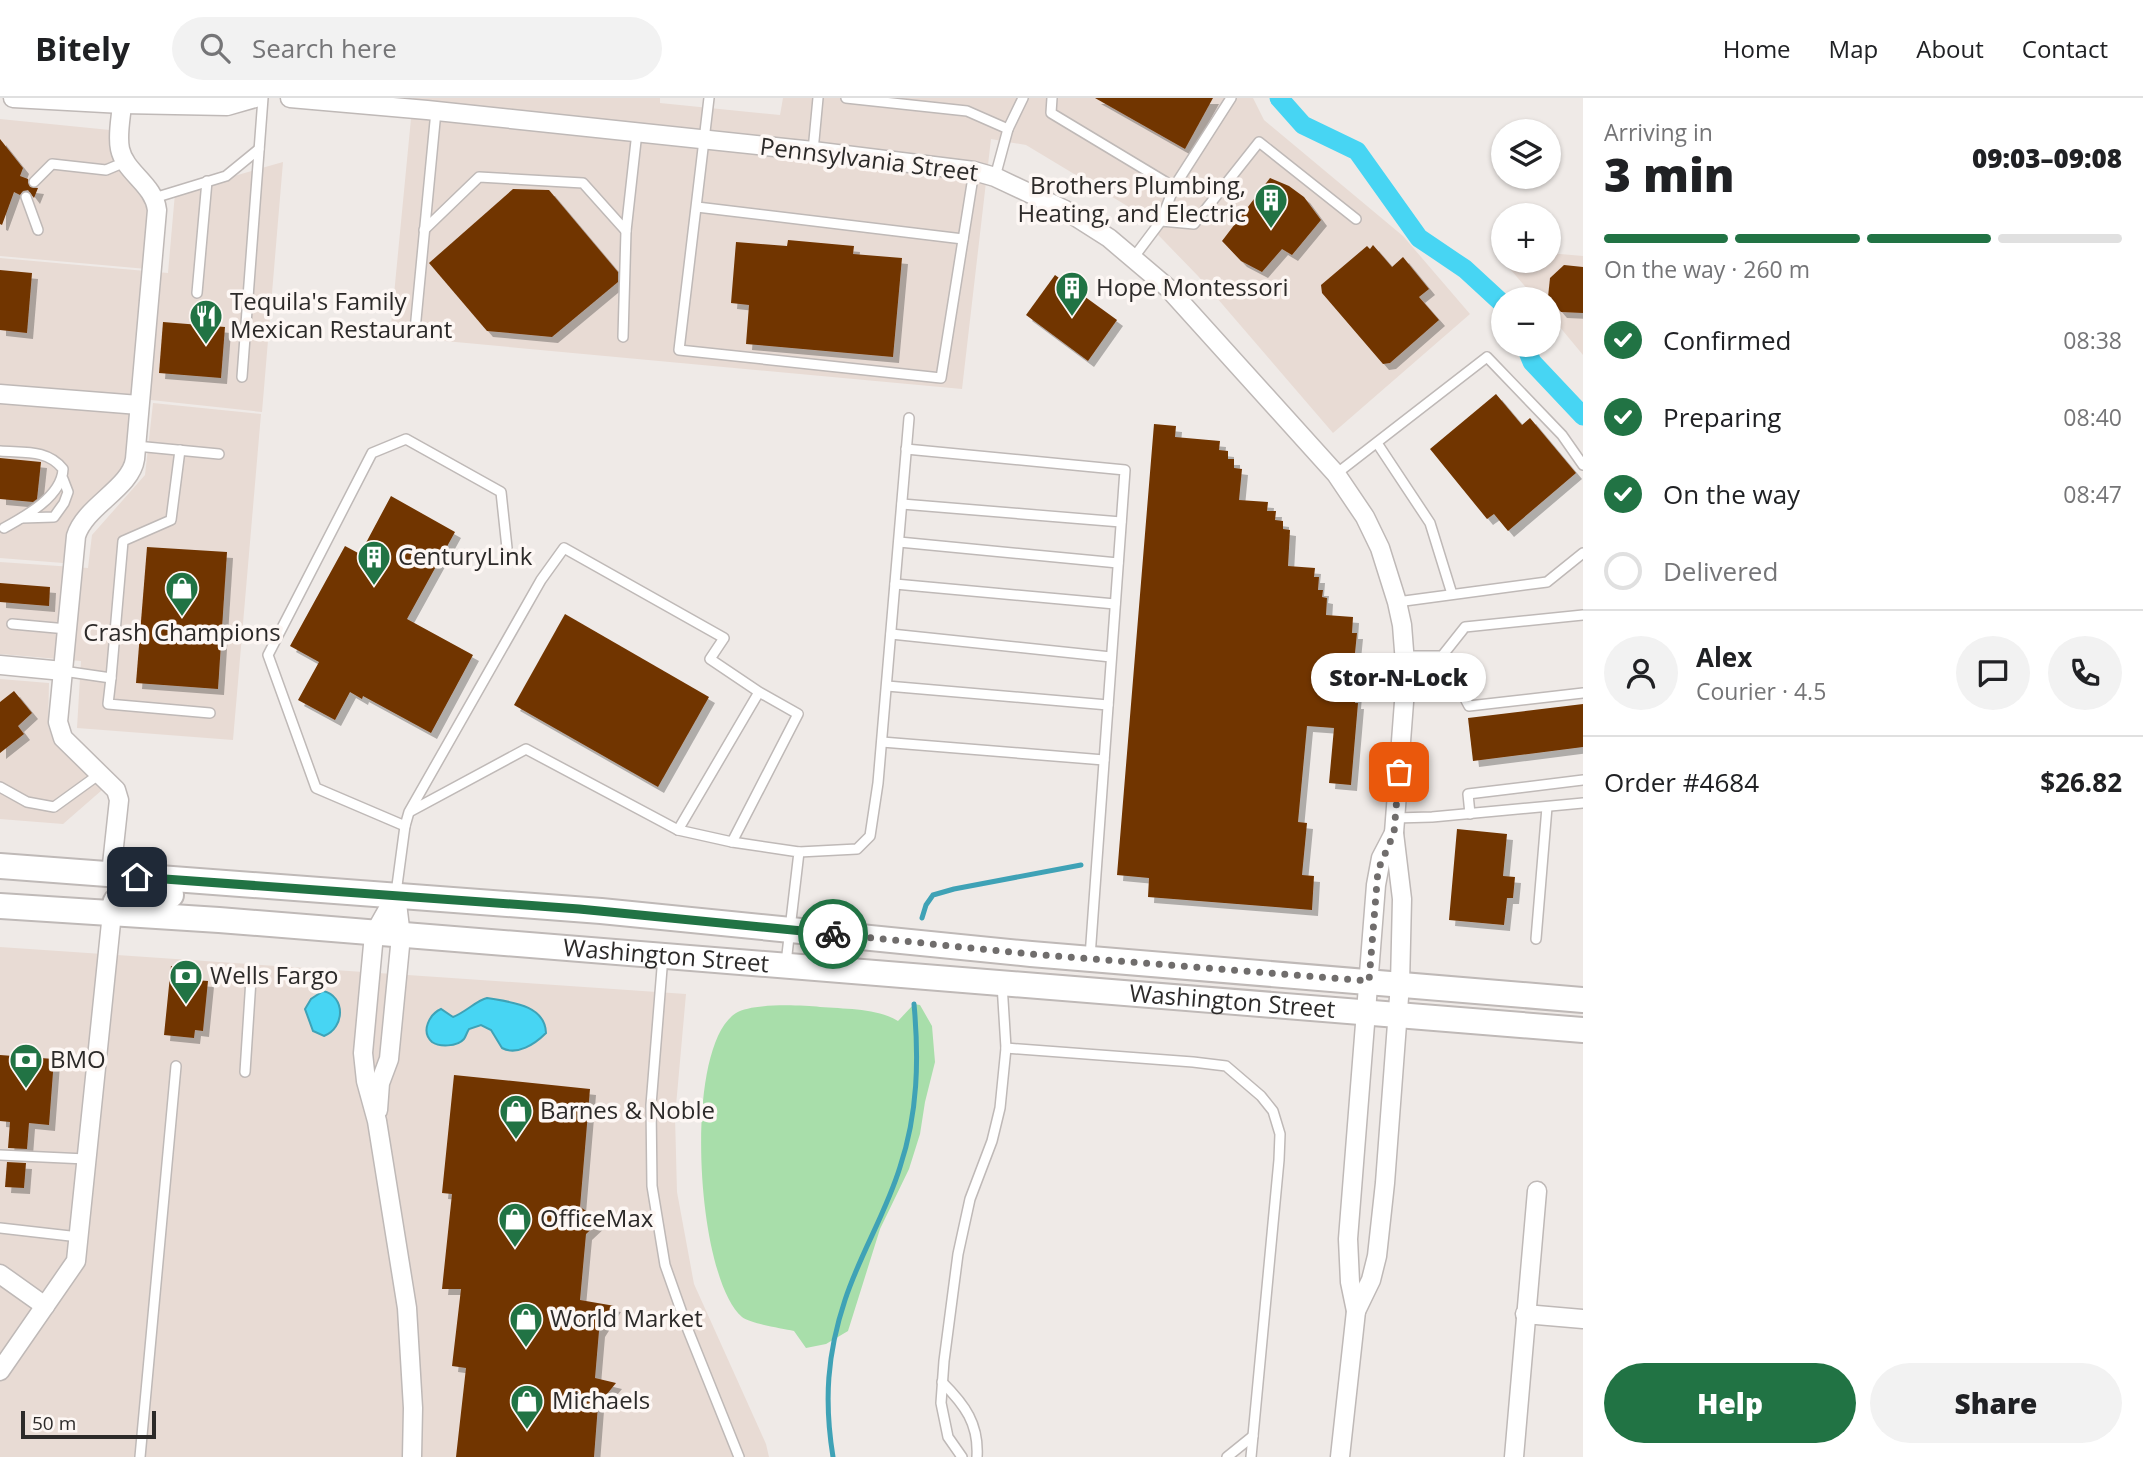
<!DOCTYPE html>
<html lang="en">
<head>
<meta charset="utf-8">
<style>
	body { margin:0; font-family:"Open Sans",sans-serif; background:#f2f2f2; color:#202124; height:100vh; display:flex; flex-direction:column; font-size:26px; white-space:nowrap }
	* { box-sizing:border-box; margin:0 }
	p { font-size:23px; color:#757577 }
	.icon { flex:none; width:38px; height:38px; fill:none; stroke:currentColor; stroke-width:2; stroke-linecap:round; stroke-linejoin:round }
	.map { position:relative; flex:1; overflow:hidden }
	.details { display:flex; flex-direction:column; background:#fff; width:560px }
	.details>* { flex:none }
	.tools { position:absolute; left:1491px; top:21px; display:grid; gap:14px }
	.tools a { display:grid; place-items:center; width:70px; height:70px; border-radius:50%; background:#fff; box-shadow:0 2px 5px #0004; font-size:35px }
	.scale { position:absolute; left:21px; bottom:18px; width:135px; box-sizing:border-box; padding-left:7px; border:4px solid #2c2a29; border-top:0; font-size:19px; line-height:24px; white-space:nowrap; color:#2c2a29; -webkit-text-stroke:5px #fdf7f4; paint-order:stroke }
	.pin { position:absolute; display:grid; place-items:center; width:60px; height:60px; color:#fff; margin:-30px; border-radius:14px; box-shadow:0 4px 10px #0006 }
	.courier { position:absolute; display:grid; place-items:center; width:70px; height:70px; margin:-35px; border:5px solid #217344; border-radius:50%; background:#fff; color:#222; box-shadow:0 2px 9px #0007 }
	.bubble { position:absolute; height:49px; border-radius:24px; background:#fff; box-shadow:0 2px 5px #0004; font-size:23px; font-weight:800; line-height:49px; text-align:center }
	.head em { font-style:normal; font-weight:800 }
	.head div { display:flex; flex-direction:column-reverse }
	.head { display:flex; align-items:center; justify-content:space-between; height:119px; padding:0 21px }
	h1 { font-size:46px; font-weight:800; line-height:52px }
	.bar { display:grid; grid-template-columns:repeat(4,1fr); gap:10px 7px; align-content:center; height:84px; padding:0 21px }
	.bar i { height:9px; border-radius:5px; background:#e0e0e0 }
	.bar .selected { background:#217344 }
	.bar p { grid-column:span 4 }
	.line { display:flex; align-items:center; gap:18px; padding:0 21px; border-top:2px solid #e0e0e0 }
	.line div { flex:1 }
	.round { display:grid; place-items:center; flex:none; width:74px; height:74px; border-radius:37px; background:#f2f2f2 }
	ol { padding:0 21px; list-style:none }
	li { display:flex; align-items:center; gap:21px; height:77px }
	li p { margin-inline-start:auto }
	li .icon { padding:7px; border-radius:50%; background:#217344; color:#fff; stroke-width:4 }
	li:last-child { color:#757577 }
	li i { width:38px; height:38px; border:4px solid #e0e0e0; border-radius:50% }
	.action { display:flex; gap:14px; margin-top:auto; padding:14px 21px }
	.action a { flex:1; height:80px; border-radius:42px; background:#217344; color:#fff; font-size:28px; font-weight:800; line-height:80px; text-align:center }
	.action a+a { background:#f2f2f2; color:#202124 }
	header { display:flex; align-items:center; gap:42px; box-sizing:border-box; height:98px; padding:0 35px; background:#fff; border-bottom:2px solid #e0e0e0 }
	header strong { font-size:33px }
	nav { display:flex; gap:38px; margin-inline-start:auto; font-size:24px }
	.search { width:490px; height:63px; background:#f2f2f2; display:flex; align-items:center; gap:18px; box-sizing:border-box; padding:0 24px; border-radius:38px; color:#757577; font-size:26px }
	main { display:flex; flex:1; min-height:0 }
	.map>svg:first-child { display:block }
	.built { fill:#e8dbd4 }
	.green { fill:#a8deaa }
	.water { fill:#47d5f3; stroke:#3fa2b6; stroke-width:2 }
	.lines { fill:none; stroke-linecap:round; stroke-linejoin:round }
	.stream { stroke:#3fa2b6; stroke-width:5 }
	.canal { stroke:#47d5f3; stroke-width:19 }
	.building { fill:#713506; filter:url(#shadow) }
	.service-casing { stroke:#bfb9b7; stroke-width:12 }
	.minor-casing { stroke:#bfb9b7; stroke-width:21 }
	.secondary-casing { stroke:#bfb9b7; stroke-width:28 }
	.service { stroke:#fff; stroke-width:9 }
	.minor { stroke:#fff; stroke-width:18 }
	.secondary { stroke:#fff; stroke-width:24 }
	.done { stroke:#706d6c; stroke-width:7; stroke-dasharray:0 12.6 }
	.route { stroke:#217344; stroke-width:9 }
	.labels { text-anchor:middle; stroke-width:7; stroke-linejoin:round; paint-order:stroke }
	.street-label { font-size:24px; fill:#2c2a29; stroke:#fdf7f4 }
	.poi-label { font-size:24px; fill:#2c2a29; stroke:#fdf7f4; text-anchor:start }
</style>
</head>
<body>
<header>
<strong>Bitely</strong>
<div class="search"><svg class="icon" aria-label="search" viewBox="0 0 24 24"><circle cx="10" cy="10" r="6"/><path d="M15 15l6 6"/></svg>Search here</div>
<nav><a>Home</a><a>Map</a><a>About</a><a>Contact</a></nav>
</header>
<main>
<div class="map">
<svg width="1583" height="1359" viewBox="0 0 1583 1359">
	<defs>
		<filter id="shadow"><feDropShadow dx="6" dy="6" stdDeviation="0" flood-color="#0004"/></filter>
	</defs>
	<rect width="100%" height="100%" fill="#efeae7"/>
	<!-- built -->
	<g class="built">
		<polygon points="413,0 660,0 660,5 780,17 783,0 1253,0 1264,22 1403,138 1470,216 1333,335 1198,178 1134,112 1026,47 991,41 962,291 390,238"/>
		<polygon points="0,21 110,32 113,60 131,80 152,110 147,171 0,158"/>
		<polygon points="283,64 262,314 132,300 127,363 119,376 68,431 63,465 0,460 0,160 168,175 175,95"/>
		<polygon points="1492,150 1503,151 1503,163 1549,163 1549,155 1583,158 1583,257 1549,216 1549,201 1536,201"/>
		<polygon points="153,305 261,316 233,642 77,630 81,563 0,556 0,464 88,470 92,437 145,377"/>
		<polygon points="0,581 49,585 48,628 54,645 102,692 63,726 0,721"/>
		<polygon points="0,849 686,896 675,1019 677,1094 694,1186 766,1346 769,1359 0,1359"/>
	</g>
	<!-- green -->
	<path class="green" d="M914,906l6,1 12,21 3,36 -10,40 -5,32 -11,35 -29,60 -32,102 -22,13 -20,4 -12,-17c-13,-3 -43,-7 -52,-14 -46,-39 -60,-270 -6,-304 16,-10 64,-8 84,-6 25,2 57,1 78,14z"/>
	<!-- water -->
	<g class="water">
		<path d="M323,893c23,5 22,37 1,45l-11,-5 -8,-22 6,-10z"/>
		<path d="M487,900c22,4 58,6 59,35 -11,11 -29,23 -44,15l-11,-18 -10,-5 -12,4c-2,3 -3,7 -5,10 -7,8 -25,8 -32,3 -12,-11 -2,-28 9,-33l12,8c13,-5 24,-17 34,-19z"/>
	</g>
	<g class="lines">
		<!-- stream -->
		<g class="stream">
			<polyline points="922,820 926,807 933,797 954,791 1081,767"/>
			<path d="M833,1359c-9,-56 -6,-103 12,-157 15,-46 41,-87 55,-133 18,-54 19,-108 14,-163"/>
		</g>
		<!-- canal -->
		<g class="canal">
			<polyline points="1279,0 1303,27 1357,53 1419,140 1465,171 1503,206"/>
			<polyline points="1525,247 1532,264 1583,318"/>
		</g>
	</g>
	<!-- building -->
	<g class="building">
		<polygon points="1095,0 1213,0 1185,51"/>
		<polygon points="0,41 23,70 20,78 28,81 30,89 38,90 34,100 28,92 23,93 20,97 14,94 2,127 0,126"/>
		<polygon points="1270,80 1289,88 1304,99 1321,122 1292,157 1282,151 1262,174 1241,163 1222,143"/>
		<polygon points="513,91 549,92 618,174 618,184 552,239 487,233 429,165"/>
		<polygon points="788,142 854,148 853,156 902,160 893,259 746,246 749,207 731,205 736,144 787,148"/>
		<polygon points="1373,147 1392,169 1403,159 1429,191 1419,199 1439,222 1390,265 1383,266 1322,195 1321,187 1367,148 1370,151"/>
		<polygon points="1564,167 1583,169 1583,215 1561,214 1548,199 1550,180"/>
		<polygon points="0,172 32,175 27,235 0,232"/>
		<polygon points="1055,177 1117,222 1088,263 1026,217"/>
		<polygon points="163,224 225,229 221,280 159,275"/>
		<polygon points="1496,296 1522,327 1530,320 1576,375 1508,433 1494,416 1487,421 1430,351"/>
		<polygon points="1154,326 1176,328 1175,339 1220,343 1219,352 1228,353 1228,361 1234,361 1234,370 1242,371 1239,402 1268,404 1267,413 1276,413 1275,422 1283,423 1283,431 1290,432 1288,468 1315,470 1314,479 1319,479 1318,492 1323,492 1322,499 1327,500 1326,517 1353,519 1352,535 1357,535 1355,555 1359,556 1355,605 1358,605 1351,687 1329,685 1334,630 1307,628 1298,724 1307,725 1302,777 1314,778 1312,812 1148,799 1149,780 1117,777"/>
		<polygon points="0,360 41,364 37,401 33,404 0,401"/>
		<polygon points="391,398 455,434 407,521 473,557 431,635 363,598 362,601 350,594 335,622 298,602 319,564 290,548 345,448 360,456"/>
		<polygon points="147,449 227,454 218,591 136,585"/>
		<polygon points="0,485 50,489 49,508 0,504"/>
		<polygon points="565,516 709,599 658,689 514,607"/>
		<polygon points="14,593 32,615 18,628 24,636 0,655 0,604"/>
		<polygon points="1583,606 1583,649 1473,663 1468,620"/>
		<polygon points="1457,731 1507,736 1503,778 1515,779 1513,800 1507,800 1504,827 1449,822"/>
		<polygon points="171,868 196,870 195,882 208,883 203,933 195,932 194,940 164,937"/>
		<polygon points="0,957 54,961 49,1027 29,1025 27,1051 8,1050 10,1024 0,1023"/>
		<polygon points="454,977 590,991 580,1109 601,1122 586,1136 580,1202 615,1208 599,1233 595,1280 616,1285 598,1307 594,1359 456,1359 466,1270 452,1268 461,1191 442,1191 452,1096 442,1095"/>
		<polygon points="7,1064 26,1065 24,1090 5,1089"/>
	</g>
	<g class="lines">
		<defs>
			<g id="service">
				<polyline points="709,0 679,252 941,280 974,73"/>
				<polyline points="846,0 967,13 1008,31"/>
				<polyline points="1052,0 1051,15 1174,89"/>
				<polyline points="813,53 818,0"/>
				<polyline points="995,79 1008,31 1023,0"/>
				<polyline points="34,84 52,66 106,72 125,64"/>
				<polyline points="26,99 38,132"/>
				<polyline points="154,100 226,78 259,51"/>
				<polyline points="697,109 963,141"/>
				<polyline points="1161,123 1174,89 1231,0"/>
				<polyline points="424,132 479,79 583,85 626,133 637,34"/>
				<polyline points="1134,159 1161,123 1194,126 1259,44 1356,121"/>
				<polyline points="197,195 207,83"/>
				<polyline points="415,232 436,13"/>
				<polyline points="623,239 626,133"/>
				<polyline points="242,279 263,0"/>
				<polyline points="1377,345 1430,425 1452,496"/>
				<polyline points="136,348 219,356"/>
				<polyline points="906,351 1125,372 1090,859"/>
				<path d="M0,353c24,2 47,-2 63,18 -1,27 -37,47 -59,59"/>
				<polyline points="1336,376 1487,259 1562,337 1583,367"/>
				<polyline points="902,406 1121,424"/>
				<polyline points="22,420 54,419 64,405 68,394 63,381"/>
				<polyline points="899,444 1118,465"/>
				<polyline points="895,486 1115,506"/>
				<polyline points="1397,504 1547,484 1583,455"/>
				<polyline points="12,526 67,531"/>
				<polyline points="891,536 1111,559"/>
				<polyline points="1406,558 1442,558 1465,529 1583,517"/>
				<polyline points="1442,558 1469,608 1583,595"/>
				<polyline points="63,573 111,580 123,443 171,422 180,352"/>
				<polyline points="111,580 108,606 210,615"/>
				<polyline points="887,588 1108,607"/>
				<polyline points="882,644 1104,662"/>
				<polyline points="0,689 27,704 54,709 101,675"/>
				<polyline points="411,713 526,651 678,732"/>
				<polyline points="1470,716 1468,696 1583,682"/>
				<polyline points="1395,720 1432,719 1583,705"/>
				<polyline points="405,728 316,690 268,557 372,355 406,341 501,394 507,450"/>
				<polyline points="732,744 799,754 786,865"/>
				<polyline points="799,754 857,751 870,738 878,685 909,320"/>
				<polyline points="396,795 405,728 409,714 541,482 564,450 724,540 710,561 759,594 678,732 732,744 798,616 759,594"/>
				<polyline points="1536,841 1547,709"/>
				<polyline points="663,858 651,1007 652,1088 665,1167 688,1232 739,1359"/>
				<polyline points="1006,950 1193,964 1226,968 1261,998 1273,1013 1280,1036 1279,1062 1251,1359"/>
				<polyline points="245,974 251,881"/>
				<polyline points="0,1057 86,1061"/>
				<polyline points="0,1130 79,1139"/>
				<path d="M942,1284c23,23 37,42 35,75"/>
				<polyline points="140,1359 176,968"/>
				<polyline points="962,1359 948,1339 941,1305 944,1263 958,1156 970,1101 992,1043 1000,1010 1006,950 1002,886"/>
				<polyline points="1227,1359 1253,1338"/>
			</g>
			<g id="minor">
				<polyline points="13,0 122,6 227,8 255,0"/>
				<polyline points="290,0 427,12 813,53 974,73 995,79 1065,112 1109,140 1168,190 1336,376 1365,419 1380,450 1397,504 1402,527 1406,578 1394,735 1402,801 1400,886 1385,1085 1377,1158 1371,1182 1356,1213"/>
				<polyline points="0,296 139,307"/>
				<polyline points="0,567 63,573"/>
				<path d="M111,776l8,-74 -3,-10 -53,-52 -5,-16 18,-186c9,-30 55,-48 59,-77l22,-249c-3,-26 -32,-37 -37,-61 -3,-14 1,-31 2,-45"/>
				<polyline points="396,797 374,836 363,955 366,983 377,1023 407,1210 413,1310 412,1359"/>
				<polyline points="378,1012 380,985 389,961 401,838 396,797"/>
				<polyline points="0,1176 45,1208"/>
				<polyline points="1525,1216 1583,1221"/>
				<polyline points="0,1273 76,1163 112,815"/>
				<polyline points="1340,1359 1356,1213 1350,1184 1348,1141 1376,787 1381,760 1394,735"/>
				<polyline points="1514,1359 1537,1093"/>
			</g>
			<g id="secondary">
				<polyline points="0,768 601,813 1031,856 1583,902"/>
				<path id="s1" d="M0,808l219,14 1364,110"/>
				<polyline points="112,815 116,803 127,796 171,797"/>
			</g>
		</defs>
		<!-- service casing -->
		<use href="#service" class="service-casing"/>
		<!-- minor casing -->
		<use href="#minor" class="minor-casing"/>
		<!-- secondary casing -->
		<use href="#secondary" class="secondary-casing"/>
		<!-- service -->
		<use href="#service" class="service"/>
		<!-- minor -->
		<use href="#minor" class="minor"/>
		<!-- secondary -->
		<use href="#secondary" class="secondary"/>
	</g>
	<g class="lines">
		<!-- done -->
		<polyline class="done" points="833,836 1031,856 1369,883 1378,772 1394,735 1399,674"/>
		<!-- route -->
		<polyline class="route" points="137,779 579,811 833,836"/>
	</g>
	<!-- icons -->
	<defs>
		<symbol id="building-pin" viewBox="-11 -11 22 30"><path d="M0 17L-7.5 6A9.5 9.5 0 1 1 7.5 6Z" fill="#217344" stroke="#fdf7f4"/><path d="M-4-6H4V6H1V3H-1V6H-4ZM-2.5-4.3h1.7v1.8h-1.7ZM.8-4.3h1.7v1.8H.8ZM-2.5-1h1.7V.8h-1.7ZM.8-1h1.7V.8H.8Z" fill="#fff"/></symbol>
		<symbol id="restaurant-pin" viewBox="-11 -11 22 30"><path d="M0 17L-7.5 6A9.5 9.5 0 1 1 7.5 6Z" fill="#217344" stroke="#fdf7f4"/><path d="M-5-6h1v4h1v-4h1v4h1v-4h1v5L-1.5 .5V6h-2V.5L-5-1ZM5-6V6H3V1.5H1.5Q1.5-4 5-6Z" fill="#fff"/></symbol>
		<symbol id="shop-pin" viewBox="-11 -11 22 30"><path d="M0 17L-7.5 6A9.5 9.5 0 1 1 7.5 6Z" fill="#217344" stroke="#fdf7f4"/><path d="M-5-2.5h2.3a2.7 3.5 0 0 1 5.4 0H5L5.5 6h-11ZM-1.5-2.5h3a1.5 2.3 0 0 0-3 0Z" fill="#fff"/></symbol>
		<symbol id="bank-pin" viewBox="-11 -11 22 30"><path d="M0 17L-7.5 6A9.5 9.5 0 1 1 7.5 6Z" fill="#217344" stroke="#fdf7f4"/><path d="M-6-4H6V4H-6ZM0-2.3a2.3 2.3 0 1 0 0 4.6a2.3 2.3 0 1 0 0-4.6Z" fill="#fff"/></symbol>
	</defs>
	<g fill-rule="evenodd">
		<use href="#building-pin" x="1252" y="83" width="38" height="52"/>
		<use href="#building-pin" x="1053" y="171" width="38" height="52"/>
		<use href="#restaurant-pin" x="187" y="199" width="38" height="52"/>
		<use href="#building-pin" x="355" y="440" width="38" height="52"/>
		<use href="#shop-pin" x="163" y="471" width="38" height="52"/>
		<use href="#bank-pin" x="167" y="859" width="38" height="52"/>
		<use href="#bank-pin" x="7" y="943" width="38" height="52"/>
		<use href="#shop-pin" x="497" y="994" width="38" height="52"/>
		<use href="#shop-pin" x="496" y="1102" width="38" height="52"/>
		<use href="#shop-pin" x="507" y="1202" width="38" height="52"/>
		<use href="#shop-pin" x="508" y="1284" width="38" height="52"/>
	</g>
	<g class="labels">
		<!-- street labels -->
		<g class="street-label">
			<text transform="translate(869 62) rotate(7)" y="8">Pennsylvania Street</text>
			<text dy="8" stroke="none"><textPath href="#s1" startOffset="668">Washington Street</textPath></text>
			<text dy="8" stroke="none"><textPath href="#s1" startOffset="1236">Washington Street</textPath></text>
		</g>
		<!-- poi labels -->
		<g class="poi-label">
			<text x="1246" y="96" text-anchor="end">Brothers Plumbing,<tspan x="1246" dy="28">Heating, and Electric</tspan></text>
			<text x="1096" y="198">Hope Montessori</text>
			<text x="230" y="212">Tequila's Family<tspan x="230" dy="28">Mexican Restaurant</tspan></text>
			<text x="398" y="467">CenturyLink</text>
			<text x="182" y="543" text-anchor="middle">Crash Champions</text>
			<text x="210" y="886">Wells Fargo</text>
			<text x="50" y="970">BMO</text>
			<text x="540" y="1021">Barnes &amp; Noble</text>
			<text x="540" y="1129">OfficeMax</text>
			<text x="550" y="1229">World Market</text>
			<text x="552" y="1311">Michaels</text>
		</g>
	</g>
</svg>
<div class="tools">
<a><svg class="icon" aria-label="layers" viewBox="0 0 24 24"><path d="M12 4l9 5-9 5-9-5zM3 14l9 5 9-5"/></svg></a>
<a>+</a>
<a>−</a>
</div>
<div class="scale">50 m</div>
<div class="pin" style="left:1399px;top:674px;background:#ea580c"><svg class="icon" aria-label="bag" viewBox="0 0 24 24"><path d="M5 8h14l-1 12H6zM9 8a3 3 0 0 1 6 0"/></svg></div>
<div class="pin" style="left:137px;top:779px;background:#1f2937"><svg class="icon" aria-label="home" viewBox="0 0 24 24"><path d="M3 11l9-7 9 7M6 9v11h12V9"/></svg></div>
<div class="courier" style="left:833px;top:836px"><svg class="icon" aria-label="bike" viewBox="0 0 24 24"><circle cx="6" cy="16" r="4"/><circle cx="18" cy="16" r="4"/><path d="M6 16l4-8h5l3 8M10 8l3 8H6M13 5h3"/></svg></div>
<div class="bubble" style="left:1311px;top:555px;width:175px">Stor-N-Lock</div>
</div>
<section class="details">
<div class="head"><div><h1>3 min</h1><p>Arriving in</p></div><em>09:03–09:08</em></div>
<div class="bar"><i class="selected"></i><i class="selected"></i><i class="selected"></i><i></i><p>On the way · 260 m</p></div>
<ol>
<li><svg class="icon" aria-label="check" viewBox="0 0 24 24"><path d="M5 12l5 5 9-10"/></svg>Confirmed<p>08:38</p></li>
<li><svg class="icon" aria-label="check" viewBox="0 0 24 24"><path d="M5 12l5 5 9-10"/></svg>Preparing<p>08:40</p></li>
<li><svg class="icon" aria-label="check" viewBox="0 0 24 24"><path d="M5 12l5 5 9-10"/></svg>On the way<p>08:47</p></li>
<li><i></i>Delivered</li>
</ol>
<div class="line" style="height:126px"><a class="round"><svg class="icon" aria-label="person" viewBox="0 0 24 24"><circle cx="12" cy="8" r="4"/><path d="M4 21q1-7 8-7t8 7"/></svg></a><div><b>Alex</b><p>Courier · 4.5</p></div><a class="round"><svg class="icon" aria-label="chat" viewBox="0 0 24 24"><path d="M4 5h16v11H9l-5 4z"/></svg></a><a class="round"><svg class="icon" aria-label="phone" viewBox="0 0 24 24"><path d="M5 4h4l2 5-3 2q2 4 5 5l2-3 5 2v4C11 20 4 13 5 4z"/></svg></a></div>
<div class="line" style="height:91px"><div>Order #4684</div><b>$26.82</b></div>
<div class="action"><a>Help</a><a>Share</a></div>
</section>
</main>
</body>
</html>
